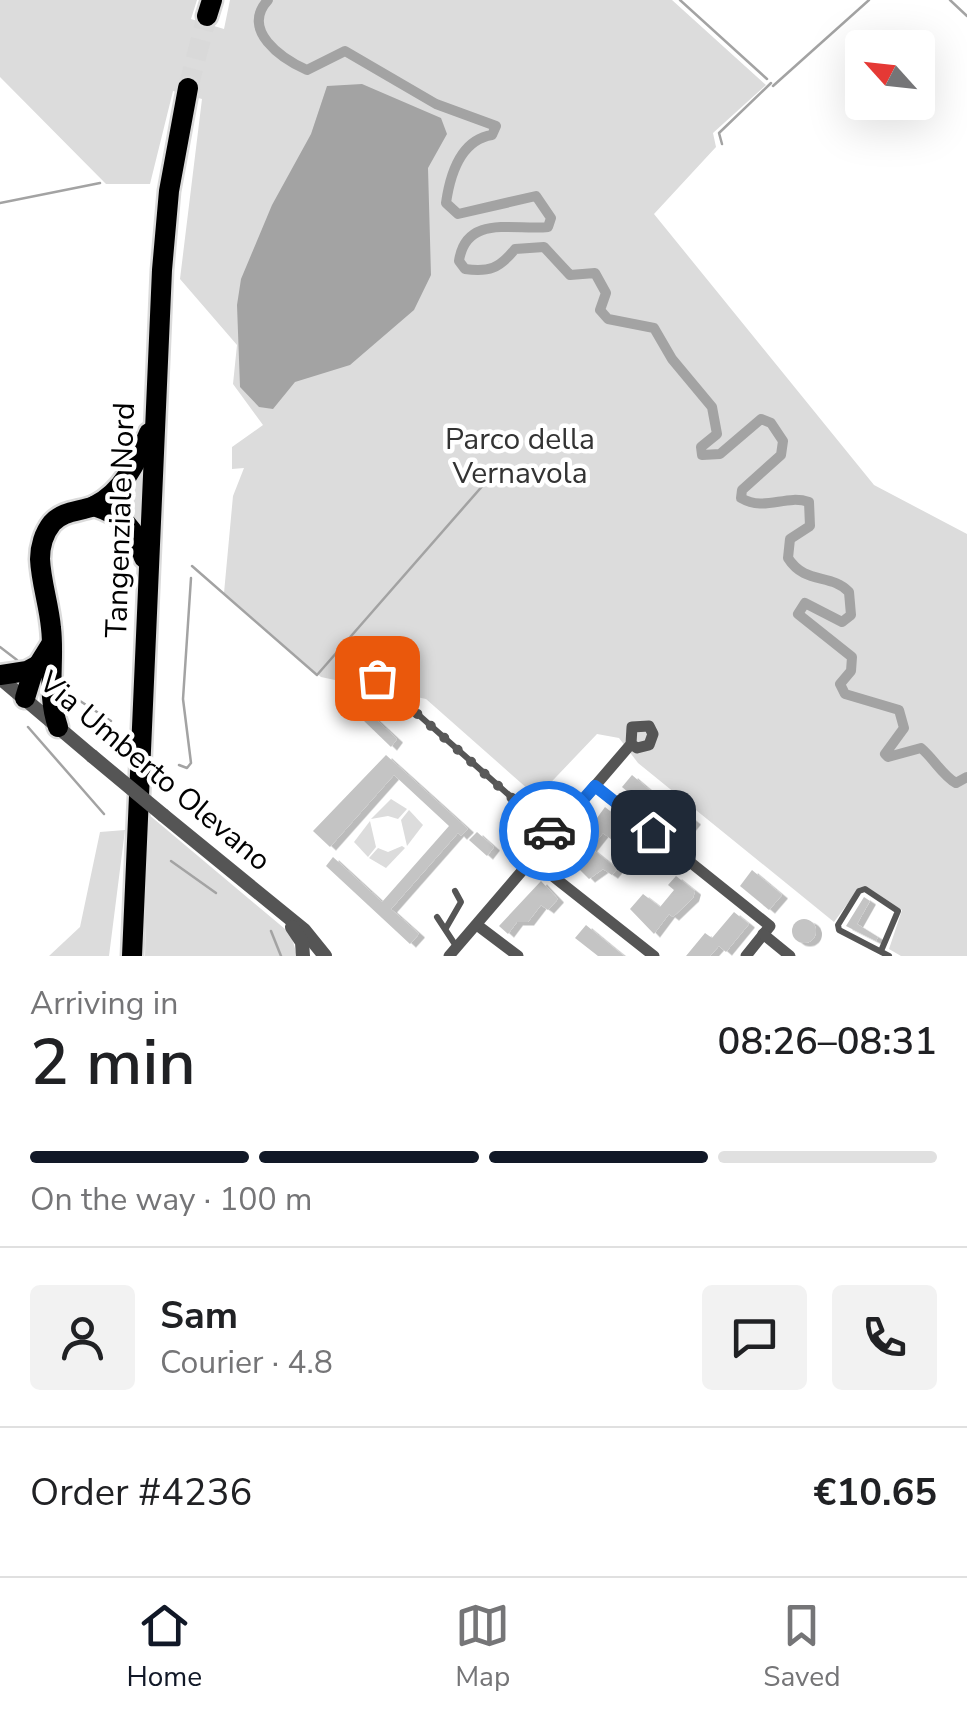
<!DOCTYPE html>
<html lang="en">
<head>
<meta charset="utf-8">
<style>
	body { margin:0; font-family:"Nunito Sans",sans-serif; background:#f2f2f2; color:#202124; height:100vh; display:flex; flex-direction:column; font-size:38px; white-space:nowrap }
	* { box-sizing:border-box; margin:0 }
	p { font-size:32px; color:#757577 }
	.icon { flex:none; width:55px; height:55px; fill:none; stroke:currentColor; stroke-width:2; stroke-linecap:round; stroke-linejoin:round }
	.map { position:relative; height:956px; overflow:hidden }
	.sheet { display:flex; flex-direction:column; background:#fff; flex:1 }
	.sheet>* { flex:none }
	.needle { width:65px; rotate:297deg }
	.controls { position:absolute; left:845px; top:30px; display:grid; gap:20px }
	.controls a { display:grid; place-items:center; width:90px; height:90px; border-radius:10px; background:#fff; box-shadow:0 10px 40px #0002; font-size:50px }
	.pin { position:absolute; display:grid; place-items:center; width:85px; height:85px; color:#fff; margin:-42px; border-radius:20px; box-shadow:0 5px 15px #0006 }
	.courier { position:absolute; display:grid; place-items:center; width:100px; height:100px; margin:-50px; border:8px solid #1a73e8; border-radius:50%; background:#fff; color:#222; box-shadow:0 2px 12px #0007 }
	.headline em { font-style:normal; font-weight:600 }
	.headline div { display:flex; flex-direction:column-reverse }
	.headline { display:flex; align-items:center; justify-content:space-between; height:170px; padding:0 30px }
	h1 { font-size:65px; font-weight:600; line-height:75px }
	.bar { display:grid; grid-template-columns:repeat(4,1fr); gap:15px 10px; align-content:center; height:120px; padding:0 30px }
	.bar i { height:12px; border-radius:8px; background:#e0e0e0 }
	.bar .active { background:#111827 }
	.bar p { grid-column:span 4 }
	.line { display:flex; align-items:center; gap:25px; padding:0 30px; border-top:2px solid #e0e0e0 }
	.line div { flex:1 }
	.round { display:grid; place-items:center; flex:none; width:105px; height:105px; border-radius:10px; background:#f2f2f2 }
	.menu { display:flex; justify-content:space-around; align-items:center; height:140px; border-top:2px solid #e0e0e0; background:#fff; font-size:28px; color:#757577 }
	.menu a { display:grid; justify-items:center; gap:5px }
	.menu .active { color:#111827 }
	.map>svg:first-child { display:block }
	.green { fill:#dcdcdc }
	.water { fill:#a3a3a3 }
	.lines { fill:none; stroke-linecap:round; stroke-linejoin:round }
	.stream { stroke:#a3a3a3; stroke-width:2.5 }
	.canal { stroke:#a3a3a3; stroke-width:10 }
	.building { fill:#c4c4c4; filter:url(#shadow) }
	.trunk-tunnel { stroke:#d9d9d9; stroke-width:20; stroke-dasharray:20 10; stroke-linecap:butt }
	.trunk-casing { stroke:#dbdbdb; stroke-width:25 }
	.service { stroke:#555; stroke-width:6 }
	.minor { stroke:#555; stroke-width:11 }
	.tertiary { stroke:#555; stroke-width:14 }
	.trunk { stroke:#000; stroke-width:20 }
	.tertiary-bridge { stroke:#555; stroke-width:14 }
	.done { stroke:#595959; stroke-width:10; stroke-dasharray:0 18 }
	.route { stroke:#1a73e8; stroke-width:12 }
	.labels { text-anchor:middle; stroke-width:9; stroke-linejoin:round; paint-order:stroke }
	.park-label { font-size:30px; fill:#333; stroke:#fff }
	.street-label { font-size:30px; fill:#000; stroke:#fff }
</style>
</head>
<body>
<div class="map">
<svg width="967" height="956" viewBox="0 0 967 956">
	<defs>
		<filter id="shadow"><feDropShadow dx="6" dy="3.5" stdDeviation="0" flood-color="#0004"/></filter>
	</defs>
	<rect width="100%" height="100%" fill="#fff"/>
	<!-- green -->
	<g class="green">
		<polygon points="0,0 197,0 191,19 224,29 230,0 672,0 766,85 713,133 716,147 654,214 874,485 967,534 967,956 901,956 889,949 902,910 860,887 834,922 638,763 619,738 597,734 537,797 426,699 346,682 340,687 335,680 321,677 224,593 233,496 244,468 232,469 232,447 263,425 233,384 237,345 180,279 202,99 173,91 150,184 106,184 0,77"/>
		<polygon points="145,464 143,529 101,502"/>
		<polygon points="391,799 407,809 398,819 388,816 371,819"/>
		<polygon points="409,810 423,825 407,846 401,820"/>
		<polygon points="148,814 291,934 297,956 145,956"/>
		<polygon points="370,821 376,847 368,857 354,842"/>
		<polygon points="125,830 109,956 49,956 80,927 100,832"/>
		<polygon points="402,846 405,848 386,868 369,858 378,848 388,852"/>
	</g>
	<!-- water -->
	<polygon class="water" points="362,84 441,118 447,134 428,168 431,275 414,310 350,365 295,382 273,409 259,407 240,387 237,305 241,279 272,205 311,134 327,86"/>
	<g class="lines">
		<!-- stream -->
		<g class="stream">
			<polyline points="680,0 767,79"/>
			<polyline points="950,0 967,16"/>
			<polyline points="773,86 869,0"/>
			<polyline points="722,144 719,133 771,83"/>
			<polyline points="0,203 100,183"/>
			<polyline points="192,566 317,675 499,467"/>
			<polyline points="0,647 17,660"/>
			<polyline points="63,690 111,721"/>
			<polyline points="28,727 104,814"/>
			<polyline points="179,765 187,768 191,763 183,699 191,578"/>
			<polyline points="171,861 216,893"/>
			<polyline points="271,931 281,956"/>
		</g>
		<!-- canal -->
		<path class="canal" d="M268,0c-28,30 14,59 39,70l38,-19 91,53 60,22 -4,9c-32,5 -42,40 -46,68l12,11 78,-18 15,22 -3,9c-32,4 -82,-14 -89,34l6,8c24,3 34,0 50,-20l29,-2 26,28 25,-2 11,20 -6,17 8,9 46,9 18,31 40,48 5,27 -16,13 1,8 18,-1 41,-35 10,4 12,18 -2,14 -39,35 -1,8c24,14 44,-4 68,4l1,24 -20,13 -2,19c17,27 43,15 61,34l2,23 -9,7 -37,-19 -7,11 54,43 -1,14 -11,13 5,10 54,16 5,18 -19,26 3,3 33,-9c13,11 22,28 35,35l11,-6"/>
	</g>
	<!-- building -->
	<g class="building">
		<polygon points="369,713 397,739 391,747 363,720"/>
		<polygon points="386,755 468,829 461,836 458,833 391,909 419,934 410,944 326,866 333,857 382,902 449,826 394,775 330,847 313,831"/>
		<polygon points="632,775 659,798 649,810 622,787"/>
		<polygon points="675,805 695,821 683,836 663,819"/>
		<polygon points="605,807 652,844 644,854 621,838 616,843 603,833 591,848 617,869 612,875 603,869 589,879 568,858"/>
		<polygon points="477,832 494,847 487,856 469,840"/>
		<polygon points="752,870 782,895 769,910 740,886"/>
		<polygon points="676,876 695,891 693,898 673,917 669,914 654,934 630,909 643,894 660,907 674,890 668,885"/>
		<polygon points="541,881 558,899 548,910 541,905 528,922 517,922 508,934 499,926"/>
		<polygon points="864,897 870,901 857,924 878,937 876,941 846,926"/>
		<polygon points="734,912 749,924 726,952 719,946 710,956 686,956 705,933 712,938"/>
		<circle cx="804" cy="931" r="12"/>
		<polygon points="586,925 609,944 624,956 598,956 575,938"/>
	</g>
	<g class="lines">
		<!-- trunk-tunnel -->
		<polyline class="trunk-tunnel" points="188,88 207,16"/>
		<defs>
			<g id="trunk">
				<polyline points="207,16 212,0"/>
				<path d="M94,506c30,10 41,22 50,52"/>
				<polyline points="0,675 27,671 40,664"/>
				<polyline points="25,698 32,675 50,646"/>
				<path d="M58,727c-12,-35 -3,-65 -7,-99 -2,-23 -10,-46 -11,-69 0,-12 4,-26 12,-36 12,-13 27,-11 42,-17 28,-13 44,-46 55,-73"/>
				<polyline points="132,956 162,270 169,191 188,88"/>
			</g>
		</defs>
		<!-- trunk casing -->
		<use href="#trunk" class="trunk-casing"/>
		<!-- service -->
		<g class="service">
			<polyline points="377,678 553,834"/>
			<polyline points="437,917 456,946"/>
			<polyline points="446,928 461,902 455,891"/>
			<polyline points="881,951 898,911 865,889 859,891 838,925 839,930 889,956"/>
		</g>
		<!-- minor -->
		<g class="minor">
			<polyline points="595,786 770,926 746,956"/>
			<polyline points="531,859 654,956"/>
			<polyline points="477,925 518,956"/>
			<polyline points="763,934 790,956"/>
			<polyline points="449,956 631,744 632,727 649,726 653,734 649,745 637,748 631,744"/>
		</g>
		<!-- tertiary -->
		<g class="tertiary">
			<polyline points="0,678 92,756"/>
			<polyline points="163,815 304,930 325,956"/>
			<polyline points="292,927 302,942 303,956"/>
		</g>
		<!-- trunk -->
		<use href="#trunk" class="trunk"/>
		<!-- tertiary-bridge -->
		<polyline class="tertiary-bridge" points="92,756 163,815"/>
	</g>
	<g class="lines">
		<!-- done -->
		<polyline class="done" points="377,678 549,831"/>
		<!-- route -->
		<polyline class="route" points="549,831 553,834 595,786 653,832"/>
	</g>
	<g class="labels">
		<!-- park labels -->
		<g class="park-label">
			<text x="520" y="449">Parco della<tspan x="520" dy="34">Vernavola</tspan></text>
		</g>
		<!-- street labels -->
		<g class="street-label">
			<text transform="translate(120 520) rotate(-88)" y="10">Tangenziale Nord</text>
			<text transform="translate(155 771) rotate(40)" y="10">Via Umberto Olevano</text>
		</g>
	</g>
</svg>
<div class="controls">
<a><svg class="needle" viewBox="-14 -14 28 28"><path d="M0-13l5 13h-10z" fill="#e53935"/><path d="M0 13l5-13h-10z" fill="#757577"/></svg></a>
</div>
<div class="pin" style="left:377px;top:678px;background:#ea580c"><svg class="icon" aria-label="bag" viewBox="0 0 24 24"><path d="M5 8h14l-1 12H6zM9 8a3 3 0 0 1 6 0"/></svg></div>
<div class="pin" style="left:653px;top:832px;background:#1f2937"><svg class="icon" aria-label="home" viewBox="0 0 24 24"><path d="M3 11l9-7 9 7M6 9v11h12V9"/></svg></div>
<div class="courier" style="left:549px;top:831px"><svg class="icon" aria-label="car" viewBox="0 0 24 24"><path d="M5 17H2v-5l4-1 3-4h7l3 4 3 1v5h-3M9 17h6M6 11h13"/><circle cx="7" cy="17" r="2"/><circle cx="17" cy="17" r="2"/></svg></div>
</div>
<section class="sheet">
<div class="headline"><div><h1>2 min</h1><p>Arriving in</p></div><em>08:26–08:31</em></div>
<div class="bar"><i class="active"></i><i class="active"></i><i class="active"></i><i></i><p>On the way · 100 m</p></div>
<div class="line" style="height:180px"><a class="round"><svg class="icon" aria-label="person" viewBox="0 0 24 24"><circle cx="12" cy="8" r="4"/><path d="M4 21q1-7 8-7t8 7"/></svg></a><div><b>Sam</b><p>Courier · 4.8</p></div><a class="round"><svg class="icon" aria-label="chat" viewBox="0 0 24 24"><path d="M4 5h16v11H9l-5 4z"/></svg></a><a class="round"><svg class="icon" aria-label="phone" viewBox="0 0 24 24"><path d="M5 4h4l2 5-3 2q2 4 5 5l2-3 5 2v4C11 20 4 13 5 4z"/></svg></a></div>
<div class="line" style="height:130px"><div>Order #4236</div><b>€10.65</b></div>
</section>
<nav class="menu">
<a class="active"><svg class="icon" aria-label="home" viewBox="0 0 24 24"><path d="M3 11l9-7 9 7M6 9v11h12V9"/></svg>Home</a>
<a><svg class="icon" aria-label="map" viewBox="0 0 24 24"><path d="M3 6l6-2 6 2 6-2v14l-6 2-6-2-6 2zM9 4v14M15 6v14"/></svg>Map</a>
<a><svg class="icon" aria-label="saved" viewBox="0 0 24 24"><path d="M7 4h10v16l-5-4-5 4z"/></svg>Saved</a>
</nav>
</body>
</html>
